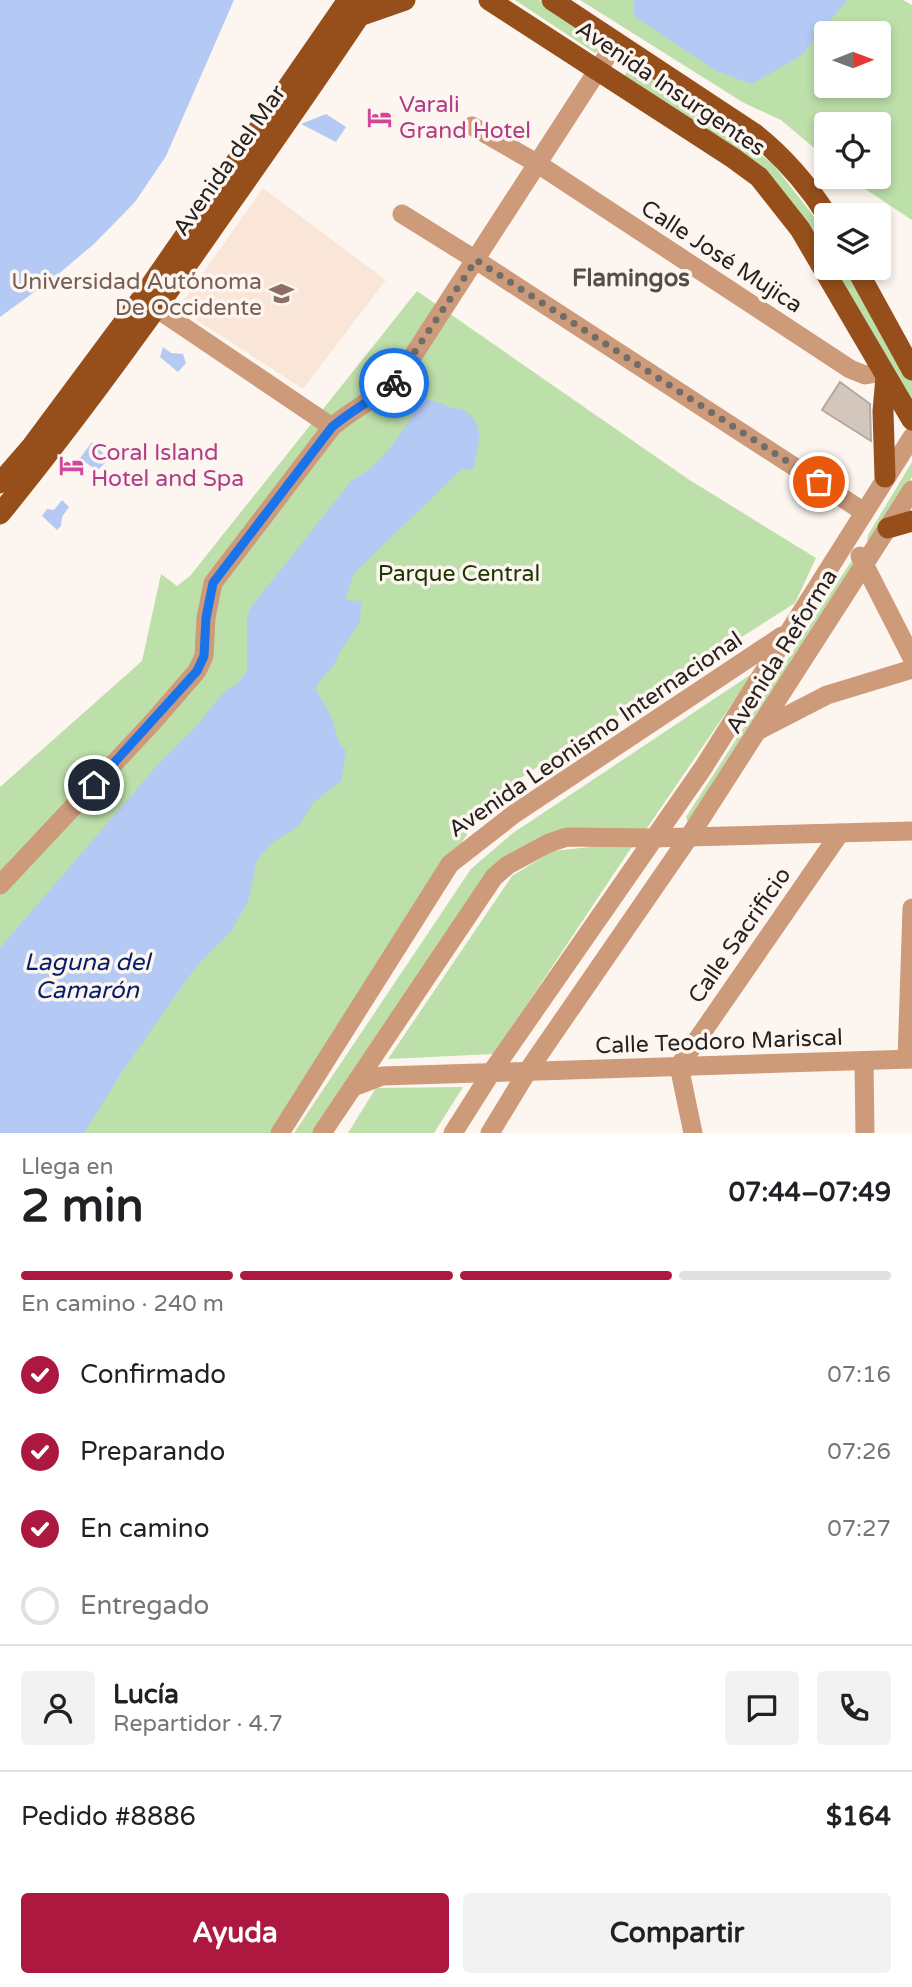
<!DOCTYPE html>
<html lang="es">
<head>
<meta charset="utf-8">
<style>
	body { margin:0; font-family:"Varela Round",sans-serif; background:#f2f2f2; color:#202124; height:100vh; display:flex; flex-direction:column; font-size:26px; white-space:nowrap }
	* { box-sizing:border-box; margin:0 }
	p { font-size:23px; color:#757577 }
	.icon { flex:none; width:38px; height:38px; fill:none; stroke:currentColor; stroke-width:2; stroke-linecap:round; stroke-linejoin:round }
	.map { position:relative; height:1133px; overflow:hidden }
	.details { display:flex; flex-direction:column; background:#fff; flex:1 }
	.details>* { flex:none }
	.needle { width:46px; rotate:89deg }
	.tools { position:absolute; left:814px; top:21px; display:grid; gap:14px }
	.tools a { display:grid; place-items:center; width:77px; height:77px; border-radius:7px; background:#fff; box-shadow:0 4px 10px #0003; font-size:35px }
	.pin { position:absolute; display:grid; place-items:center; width:60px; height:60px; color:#fff; margin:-30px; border:4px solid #fff; border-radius:50%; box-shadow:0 2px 7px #0007 }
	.courier { position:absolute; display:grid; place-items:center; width:70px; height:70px; margin:-35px; border:5px solid #1a73e8; border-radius:50%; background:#fff; color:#222; box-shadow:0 2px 9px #0007 }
	.overview em { font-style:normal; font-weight:700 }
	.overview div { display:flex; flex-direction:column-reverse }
	.overview { display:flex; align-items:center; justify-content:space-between; height:119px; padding:0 21px }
	h1 { font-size:46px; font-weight:700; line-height:52px }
	.bar { display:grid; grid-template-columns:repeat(4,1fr); gap:10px 7px; align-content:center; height:84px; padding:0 21px }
	.bar i { height:9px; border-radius:5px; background:#e0e0e0 }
	.bar .on { background:#ac183f }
	.bar p { grid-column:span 4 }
	.line { display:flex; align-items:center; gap:18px; padding:0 21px; border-top:2px solid #e0e0e0 }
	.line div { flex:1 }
	.round { display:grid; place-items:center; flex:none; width:74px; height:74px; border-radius:7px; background:#f2f2f2 }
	ol { padding:0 21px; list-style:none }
	li { display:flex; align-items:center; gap:21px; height:77px }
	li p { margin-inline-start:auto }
	li .icon { padding:7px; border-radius:50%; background:#ac183f; color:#fff; stroke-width:4 }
	li:last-child { color:#757577 }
	li i { width:38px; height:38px; border:4px solid #e0e0e0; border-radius:50% }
	.button { display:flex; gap:14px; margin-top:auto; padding:14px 21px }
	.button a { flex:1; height:80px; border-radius:7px; background:#ac183f; color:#fff; font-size:28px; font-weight:700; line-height:80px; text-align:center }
	.button a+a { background:#f2f2f2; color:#202124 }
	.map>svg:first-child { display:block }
	.built { fill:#f9e6d8 }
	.green { fill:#bddfa9; fill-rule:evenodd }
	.water { fill:#b4c9f4 }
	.building { fill:#d2c6bd; stroke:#b4a8a0; stroke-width:2 }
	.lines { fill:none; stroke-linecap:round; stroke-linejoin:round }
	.minor { stroke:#cd9a7a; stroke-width:19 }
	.major { stroke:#964f1a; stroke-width:21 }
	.done { stroke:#726c68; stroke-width:7; stroke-dasharray:0 12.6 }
	.route { stroke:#1a73e8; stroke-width:9 }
	.labels { text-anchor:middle; stroke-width:7; stroke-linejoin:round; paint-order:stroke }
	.street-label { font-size:23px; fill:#27221f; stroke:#fdf6f0 }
	.hotel-label { font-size:23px; fill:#b23c85; stroke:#fdf6f0; text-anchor:start }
	.education-label { font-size:23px; fill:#785e54; stroke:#fdf6f0; text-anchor:end }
	.park-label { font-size:23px; fill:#1a3501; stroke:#fdf6f0 }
	.neighbourhood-label { font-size:24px; font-weight:bold; fill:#574d46; stroke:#fdf6f0 }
	.water-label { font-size:24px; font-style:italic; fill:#051e6c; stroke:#fdf6f0 }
</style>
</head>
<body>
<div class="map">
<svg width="912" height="1133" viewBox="0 0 912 1133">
	<rect width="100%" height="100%" fill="#fdf6f0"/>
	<!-- built -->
	<polygon class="built" points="263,188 386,280 303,389 178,308"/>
	<!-- green -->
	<g class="green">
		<polygon points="515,0 539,0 602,40 602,49 595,53"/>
		<path d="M580,0h323l9,5v215l-65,-43h31v-53h-52v34l-45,-38 -37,-17zM826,33h52v53h-52z"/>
		<polygon points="635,64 773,164 826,232 826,252 815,233 766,176 623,78 628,69"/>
		<polygon points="835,268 849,268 912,376 912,401"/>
		<polygon points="417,291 688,479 816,558 795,603 492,796 273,1133 0,1133 0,787 142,661 161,574 177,586 190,576"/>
		<polygon points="912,462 912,477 873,542 867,541 868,535"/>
		<polygon points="852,560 859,565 688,823 686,817"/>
		<polygon points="753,673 645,831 555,833 491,872 317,1133 294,1133 471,869 513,833"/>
		<polygon points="635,842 494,1054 388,1059 512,876 553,851"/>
		<polygon points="463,1087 434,1133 348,1133 376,1088"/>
	</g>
	<!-- water -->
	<g class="water">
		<polygon points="0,0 234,0 166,156 135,202 94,244 56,276 0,317"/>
		<polygon points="634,0 847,0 802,55 752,84 716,71 634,16"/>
		<polygon points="326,114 346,127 336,142 301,124"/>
		<polygon points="163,347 171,353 183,354 186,363 178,372 160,357"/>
		<path d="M423,398l21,6 4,4c16,-2 29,8 31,25 1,10 -4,23 -5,34l-3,3 -9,-1 -108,104 -9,27 16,1 -1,21 -19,28 -7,15 -17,19 -1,6 16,28 6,23 8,10 -5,30 -29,23 -12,21 -27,17 -16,18 -9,42 -17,29 -36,37 -73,104 -38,61h-84v-185l160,-186 33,-32 31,-38 13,-8 10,-13v-54l4,-10 101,-127c32,-15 53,-53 71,-82z"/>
		<polygon points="92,442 109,459 97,471 80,458"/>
		<polygon points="62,500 69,507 62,517 61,526 57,530 42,516 47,509 54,510"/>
	</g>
	<!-- building -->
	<polygon class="building" points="840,382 870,404 871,441 822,410"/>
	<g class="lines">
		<!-- minor -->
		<g class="minor">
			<polyline points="472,126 538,164 850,369 865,375 883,372"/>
			<polyline points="402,214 476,260 864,512"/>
			<polyline points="144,300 332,427"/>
			<polyline points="860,556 912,658"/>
			<polyline points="761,729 827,695 912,669"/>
			<path d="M0,885l151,-161 46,-53 7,-15 2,-38 7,-35 119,-156c20,-17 43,-29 64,-45l220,-340"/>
			<polyline points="907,1059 912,908"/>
			<polyline points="864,1061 865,1133"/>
			<polyline points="353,1087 382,1076 912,1059"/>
			<polyline points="280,1133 450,864 514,814 782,636"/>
			<polyline points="322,1133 494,877 508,865 549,843 567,837 652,838 912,831"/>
			<polyline points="453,1133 491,1073 703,768 912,437"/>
			<polyline points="490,1133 527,1072 689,837 912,490"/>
			<polyline points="693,1133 679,1066 840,833"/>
		</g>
		<!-- major -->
		<g class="major">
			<polyline points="489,0 733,158 759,177 800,229 912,420"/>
			<path d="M552,0l203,134c29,23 52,50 72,81"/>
			<polyline points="359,16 405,0"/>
			<polyline points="856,268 912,370"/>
			<polyline points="885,477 883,411 886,377"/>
			<polyline points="0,483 32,446 142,298 348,0"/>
			<path d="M0,514c74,-91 143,-186 210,-282 54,-77 108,-153 160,-232"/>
			<polyline points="888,528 912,521"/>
		</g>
	</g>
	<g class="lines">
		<!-- done -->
		<polyline class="done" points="394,383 476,260 819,482"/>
		<!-- route -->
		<path class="route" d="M94,785l103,-114 7,-15 2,-38 7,-35 119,-156c20,-17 42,-28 62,-44"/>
	</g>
	<!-- icons -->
	<defs>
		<symbol id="hotel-bare" viewBox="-9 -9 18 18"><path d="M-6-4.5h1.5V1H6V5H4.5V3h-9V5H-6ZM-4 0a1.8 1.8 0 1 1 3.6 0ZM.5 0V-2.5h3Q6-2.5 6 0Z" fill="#d1479c" stroke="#fdf6f0" stroke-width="2.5" paint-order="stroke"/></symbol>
		<symbol id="university-bare" viewBox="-9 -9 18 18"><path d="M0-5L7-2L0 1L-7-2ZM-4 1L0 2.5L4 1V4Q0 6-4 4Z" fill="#8d6e63" stroke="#fdf6f0" stroke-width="2.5" paint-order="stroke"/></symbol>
	</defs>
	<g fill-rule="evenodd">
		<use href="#hotel-bare" x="362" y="100" width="35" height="35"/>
		<use href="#university-bare" x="264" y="276" width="35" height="35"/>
		<use href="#hotel-bare" x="54" y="448" width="35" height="35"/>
	</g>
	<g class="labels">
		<!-- street labels -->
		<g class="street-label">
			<text transform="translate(671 88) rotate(34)" y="8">Avenida Insurgentes</text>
			<text transform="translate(229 160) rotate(-55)" y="8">Avenida del Mar</text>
			<text transform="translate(722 256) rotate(33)" y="8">Calle José Mujica</text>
			<text transform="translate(781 651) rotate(-58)" y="8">Avenida Reforma</text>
			<text transform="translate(595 734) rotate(-34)" y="8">Avenida Leonismo Internacional</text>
			<text transform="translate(739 935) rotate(-55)" y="8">Calle Sacrificio</text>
			<text transform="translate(719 1041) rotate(-2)" y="8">Calle Teodoro Mariscal</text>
		</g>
		<!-- hotel labels -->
		<g class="hotel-label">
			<text x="399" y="112">Varali<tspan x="399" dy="26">Grand Hotel</tspan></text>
			<text x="91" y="460">Coral Island<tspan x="91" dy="26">Hotel and Spa</tspan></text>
		</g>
		<!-- education labels -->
		<g class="education-label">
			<text x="262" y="289">Universidad Autónoma<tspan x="262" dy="26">De Occidente</tspan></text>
		</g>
		<!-- park labels -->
		<g class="park-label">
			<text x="459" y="581">Parque Central</text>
		</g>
		<!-- neighbourhood labels -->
		<g class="neighbourhood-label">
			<text x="631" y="286">Flamingos</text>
		</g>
		<!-- water labels -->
		<g class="water-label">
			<text x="87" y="970">Laguna del<tspan x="87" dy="28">Camarón</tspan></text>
		</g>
	</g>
</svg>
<div class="tools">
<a><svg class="needle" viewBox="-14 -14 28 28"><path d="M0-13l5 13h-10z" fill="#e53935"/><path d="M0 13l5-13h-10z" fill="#757577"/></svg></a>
<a><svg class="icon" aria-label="locate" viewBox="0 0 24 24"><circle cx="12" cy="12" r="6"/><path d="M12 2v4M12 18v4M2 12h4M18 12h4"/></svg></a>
<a><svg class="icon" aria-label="layers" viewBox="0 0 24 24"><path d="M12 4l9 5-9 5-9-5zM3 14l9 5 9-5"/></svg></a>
</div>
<div class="pin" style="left:819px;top:482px;background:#ea580c"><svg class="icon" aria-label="bag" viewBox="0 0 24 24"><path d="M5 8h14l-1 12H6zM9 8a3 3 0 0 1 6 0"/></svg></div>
<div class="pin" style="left:94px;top:785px;background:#1f2937"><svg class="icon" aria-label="home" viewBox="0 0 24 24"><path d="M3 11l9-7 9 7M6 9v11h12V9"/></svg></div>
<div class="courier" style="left:394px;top:383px"><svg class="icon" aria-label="bike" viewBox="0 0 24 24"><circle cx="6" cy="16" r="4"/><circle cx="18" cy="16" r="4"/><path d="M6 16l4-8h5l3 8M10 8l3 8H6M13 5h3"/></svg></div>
</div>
<section class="details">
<div class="overview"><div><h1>2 min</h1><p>Llega en</p></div><em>07:44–07:49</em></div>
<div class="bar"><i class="on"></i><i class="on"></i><i class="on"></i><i></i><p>En camino · 240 m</p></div>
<ol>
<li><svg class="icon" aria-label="check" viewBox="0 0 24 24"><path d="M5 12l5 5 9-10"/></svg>Confirmado<p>07:16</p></li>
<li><svg class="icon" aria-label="check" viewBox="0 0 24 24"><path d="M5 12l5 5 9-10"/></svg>Preparando<p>07:26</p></li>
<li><svg class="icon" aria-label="check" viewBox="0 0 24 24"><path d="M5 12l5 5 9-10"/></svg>En camino<p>07:27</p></li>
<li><i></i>Entregado</li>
</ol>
<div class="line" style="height:126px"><a class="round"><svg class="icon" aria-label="person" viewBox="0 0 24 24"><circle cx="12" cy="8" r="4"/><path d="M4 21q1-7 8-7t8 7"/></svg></a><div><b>Lucía</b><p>Repartidor · 4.7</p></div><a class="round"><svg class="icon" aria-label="chat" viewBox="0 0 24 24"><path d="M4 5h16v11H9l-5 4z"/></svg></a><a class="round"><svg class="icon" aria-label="phone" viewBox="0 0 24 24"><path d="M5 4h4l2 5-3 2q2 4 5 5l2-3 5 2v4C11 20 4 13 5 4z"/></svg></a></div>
<div class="line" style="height:91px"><div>Pedido #8886</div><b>$164</b></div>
<div class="button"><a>Ayuda</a><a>Compartir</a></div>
</section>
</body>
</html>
